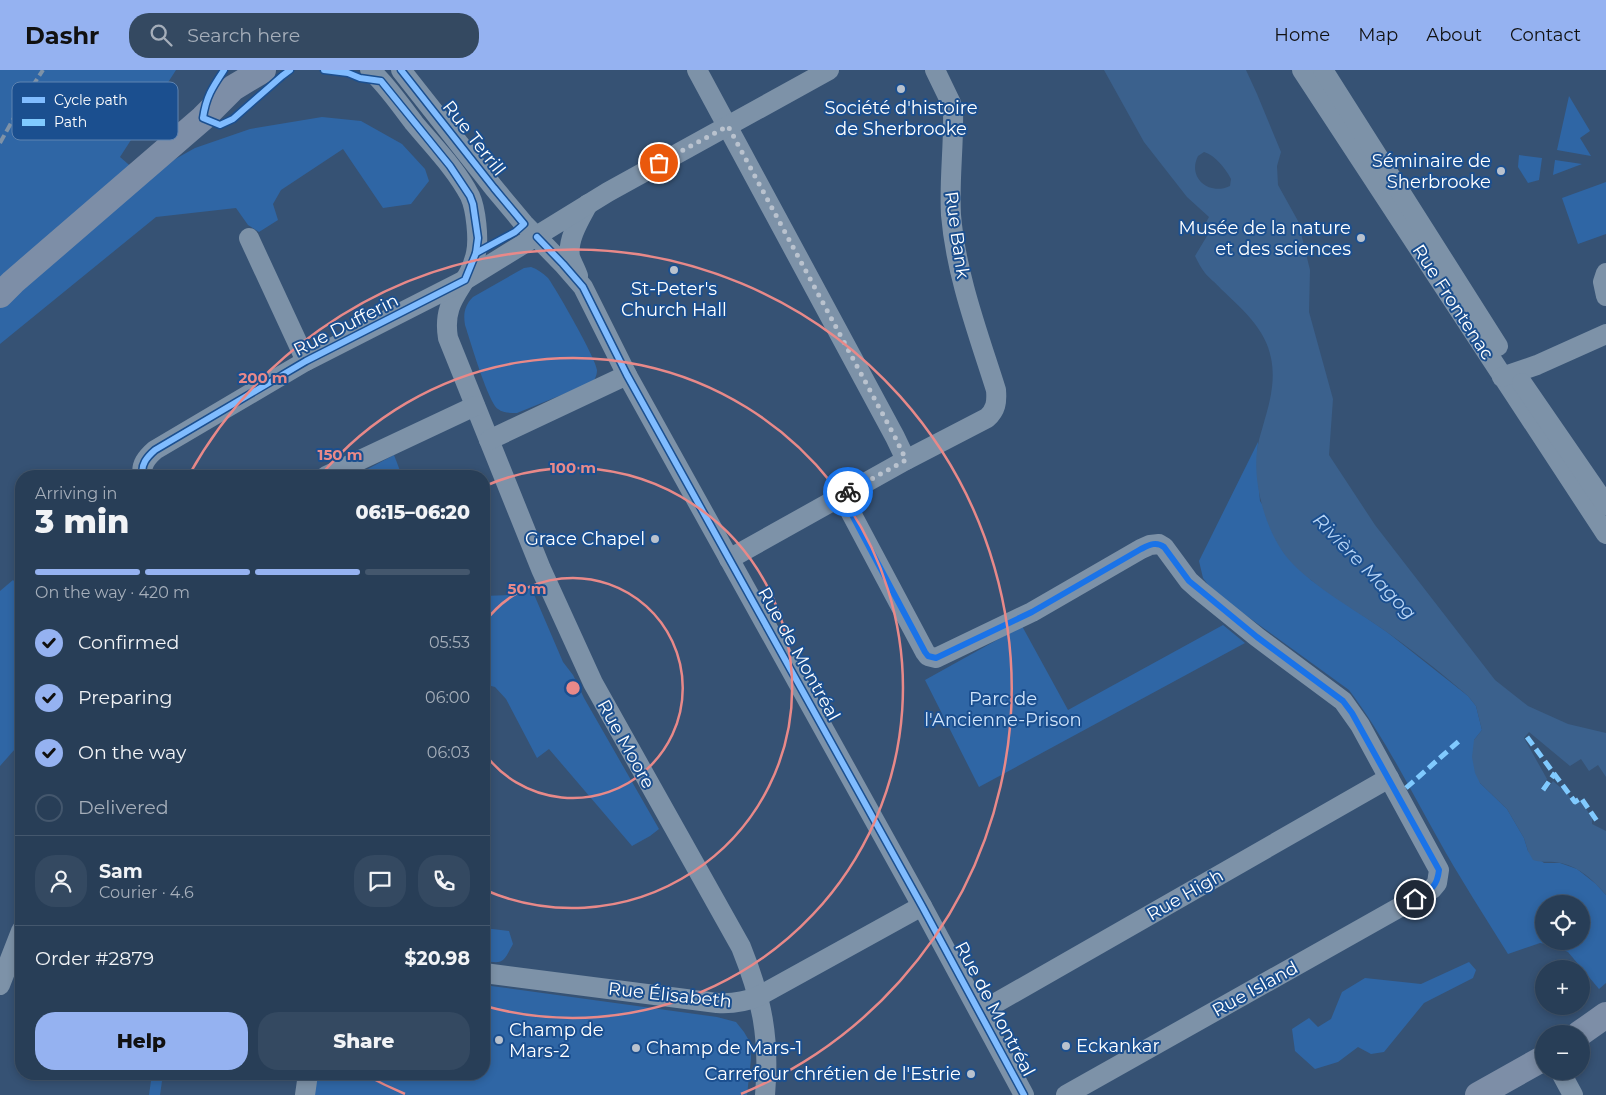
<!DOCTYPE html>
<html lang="en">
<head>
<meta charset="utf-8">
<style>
	body { margin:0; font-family:Montserrat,sans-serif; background:#344961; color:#f1f3f6; height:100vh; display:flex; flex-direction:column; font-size:19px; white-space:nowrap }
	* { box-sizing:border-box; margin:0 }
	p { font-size:16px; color:#a5aeba }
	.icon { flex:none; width:28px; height:28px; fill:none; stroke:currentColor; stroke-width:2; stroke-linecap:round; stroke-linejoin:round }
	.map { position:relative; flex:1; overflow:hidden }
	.drawer { position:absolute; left:15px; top:400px; width:475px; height:610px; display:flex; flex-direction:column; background:#283e57; border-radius:20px; box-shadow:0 2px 8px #0003,0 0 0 1px #44576d }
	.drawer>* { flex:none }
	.tools { position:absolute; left:1535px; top:825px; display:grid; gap:10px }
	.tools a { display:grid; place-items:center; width:55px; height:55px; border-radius:50%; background:#283e57; box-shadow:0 2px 8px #0003,0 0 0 1px #44576d; font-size:25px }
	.pin { position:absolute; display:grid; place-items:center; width:42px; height:42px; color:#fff; margin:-21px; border:2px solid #fff; border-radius:50%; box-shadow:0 1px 5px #0007 }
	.courier { position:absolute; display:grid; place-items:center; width:50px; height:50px; margin:-25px; border:4px solid #1a73e8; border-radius:50%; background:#fff; color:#222; box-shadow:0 1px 6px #0007 }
	.overview em { font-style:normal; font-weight:800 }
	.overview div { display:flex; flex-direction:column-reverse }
	.overview { display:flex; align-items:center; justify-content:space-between; height:85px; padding:0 20px }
	h1 { font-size:32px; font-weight:800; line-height:38px }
	.bar { display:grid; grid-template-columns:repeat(4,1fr); gap:8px 5px; align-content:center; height:60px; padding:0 20px }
	.bar i { height:6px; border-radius:4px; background:#44576d }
	.bar .selected { background:#95b2f1 }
	.bar p { grid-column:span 4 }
	.line { display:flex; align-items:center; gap:12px; padding:0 20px; border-top:1px solid #44576d }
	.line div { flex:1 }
	.round { display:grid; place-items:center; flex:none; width:52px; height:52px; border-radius:20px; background:#344961 }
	ol { padding:0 20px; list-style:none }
	li { display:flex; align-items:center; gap:15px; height:55px }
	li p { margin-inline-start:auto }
	li .icon { padding:5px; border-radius:50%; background:#95b2f1; color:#111; stroke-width:4 }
	li:last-child { color:#a5aeba }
	li i { width:28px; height:28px; border:2px solid #44576d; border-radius:50% }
	.primary-button { display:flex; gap:10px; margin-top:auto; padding:10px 20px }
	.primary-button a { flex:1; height:58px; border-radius:20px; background:#95b2f1; color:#111; font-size:20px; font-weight:800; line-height:58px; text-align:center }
	.primary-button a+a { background:#344961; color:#f1f3f6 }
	header { display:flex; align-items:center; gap:30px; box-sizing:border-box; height:70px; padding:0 25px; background:#95b2f1; color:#111 }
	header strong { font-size:24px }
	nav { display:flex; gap:28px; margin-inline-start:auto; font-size:18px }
	.search { width:350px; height:45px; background:#344961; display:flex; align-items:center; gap:12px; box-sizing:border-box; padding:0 18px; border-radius:20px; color:#a5aeba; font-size:19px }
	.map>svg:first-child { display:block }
	.green { fill:#2f66a5; fill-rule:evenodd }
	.water { fill:#3b618d; fill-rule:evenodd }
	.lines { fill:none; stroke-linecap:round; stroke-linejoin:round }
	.minor { stroke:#7d92a8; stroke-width:20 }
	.major { stroke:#7d8ea7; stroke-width:26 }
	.rail { stroke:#7e92a7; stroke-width:4; stroke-dasharray:9 4; stroke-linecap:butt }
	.quiet { stroke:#80caff; stroke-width:5; stroke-dasharray:10 5; stroke-linecap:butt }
	.cycleway-casing { stroke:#1b4f8f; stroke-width:9 }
	.cycleway { stroke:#80bcff; stroke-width:6 }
	.done { stroke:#b9c2ce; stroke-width:5; stroke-dasharray:0 9 }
	.route { stroke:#1a73e8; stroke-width:6 }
	.ring { fill:none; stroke:#e88989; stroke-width:2.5 }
	.poi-dot { fill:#b9c2ce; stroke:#1b4f8f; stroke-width:2 }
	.labels { text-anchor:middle; stroke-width:4; stroke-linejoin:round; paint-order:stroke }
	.poi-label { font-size:18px; fill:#fff; stroke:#1b4f8f; text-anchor:end }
	.street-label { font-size:18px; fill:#fff; stroke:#1b4f8f }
	.park-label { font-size:18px; fill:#cfe3fa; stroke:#1b4f8f }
	.water-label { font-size:19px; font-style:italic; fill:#b5d3f5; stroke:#1b4f8f }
	.key { fill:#1b4f8f; stroke:#5f84b1; stroke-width:1 }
	.key-label { font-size:14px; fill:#fff }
	.centre { fill:#e88989; stroke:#1b4f8f; stroke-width:2.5 }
	.ring-label { font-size:15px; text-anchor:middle; font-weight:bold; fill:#e88989; stroke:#1b4f8f; stroke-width:4; stroke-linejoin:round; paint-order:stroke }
</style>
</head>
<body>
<header>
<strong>Dashr</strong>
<div class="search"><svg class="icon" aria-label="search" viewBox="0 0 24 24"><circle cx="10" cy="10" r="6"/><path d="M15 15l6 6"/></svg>Search here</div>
<nav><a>Home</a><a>Map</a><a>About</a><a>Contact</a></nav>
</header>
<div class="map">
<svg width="1606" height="1025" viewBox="0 0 1606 1025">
	<rect width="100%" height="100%" fill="#365274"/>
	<!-- green -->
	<g class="green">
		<polygon points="0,0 176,0 120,87 143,107 195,78 250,59 322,47 361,51 402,74 425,99 429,111 411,134 383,138 343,79 281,120 273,134 278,150 259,162 248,155 236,138 156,147 0,274"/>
		<polygon points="1569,26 1590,61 1580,68 1591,86 1557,80"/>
		<polygon points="1519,85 1542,88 1539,110 1528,113 1518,97"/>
		<polygon points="1555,90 1582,94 1553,105"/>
		<polygon points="1606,112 1606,164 1578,174 1562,128"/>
		<path d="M531,197c6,2 12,6 17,11 7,9 49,82 49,92 0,5 -2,10 -6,13l-74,30c-7,0 -14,0 -19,-4 -10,-7 -28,-69 -33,-84 -2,-12 0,-20 8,-28l51,-29z"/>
		<path d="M1258,372l-1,25 3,34 51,79 76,52 81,64 8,10 6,24 -8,10 6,43 27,26 17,29 4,13 16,12h16l17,6 19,15 10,11v88l-7,6 -31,-37 -15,-7 -13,-2 -32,11c-24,-39 -49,-77 -71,-117 -28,-50 -54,-102 -88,-147l-123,-89 -14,-11 -9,-12 -4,-17zM1544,834h37v37h-37z"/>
		<polygon points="394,385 402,406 363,406 362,402"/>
		<polygon points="13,510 21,519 21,666 15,679 0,696 0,521"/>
		<polygon points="530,515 563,592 573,605 584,628 659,759 650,766 632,776 549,679 537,688 506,629 495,617 484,614 484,526 510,525"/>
		<polygon points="1223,555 1245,573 979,717 925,610 1022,556 1068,640"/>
		<path d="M484,858l25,3 4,13c-10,18 -8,20 -29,17z"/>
		<polygon points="1469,892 1476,900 1473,908 1424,933 1384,982 1371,984 1358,977 1338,992 1315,999 1295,981 1292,959 1309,948 1318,957 1331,949 1342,922 1365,908 1421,914"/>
		<polygon points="484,915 717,947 736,952 744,962 751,974 751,989 747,1025 314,1025 317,1004 484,1004"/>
		<polygon points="152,1004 163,1004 160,1025 149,1025"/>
	</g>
	<!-- water -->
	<path class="water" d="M1104,0h142l11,24 24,58 -4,14 1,19 20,36 12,49 -1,42 24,87 -4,56 46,70 120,155 33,26 40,18 38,9v44l-8,-12 -9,6 -8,-12 -11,7 -41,-34 -5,6 23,41 -6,9 5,3 7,-10 15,13 6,11 7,-4 11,17v6l14,7v64c-12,-14 -26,-28 -45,-32 -9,-2 -18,0 -28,-3l-5,-9 -4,-13 -17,-29 -27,-26 -5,-10 -3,-16 2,-17 8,-10 -6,-24 -8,-10c-28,-24 -58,-48 -90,-70 -28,-19 -72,-44 -93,-71 -21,-28 -35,-80 -26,-115 7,-27 18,-53 12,-82 -5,-29 -30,-50 -50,-69 -5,-6 -12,-11 -16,-16 -4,-5 -7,-11 -10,-17l15,-25 -6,-5 5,-9 -22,-20 -43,-55zM1204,82c12,4 21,16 27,27l-1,7c-21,10 -43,-8 -32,-30z"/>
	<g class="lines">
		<!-- minor -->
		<g class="minor">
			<path d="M370,0c17,15 30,35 44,53 19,23 42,46 56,73 6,13 9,43 6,57 -7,35 -35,43 -28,85l93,231 52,114 148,264c21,52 29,91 24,148"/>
			<polyline points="401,0 494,118 524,154 563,194 583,217 627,305 922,836 1024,1025"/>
			<polyline points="697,0 895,367 906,390"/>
			<polyline points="1302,0 1606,464"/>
			<polyline points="1323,0 1498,276"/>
			<polyline points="249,168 306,291"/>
			<polyline points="1606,203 1603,212 1606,226"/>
			<path d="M578,206c-2,-6 -6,-13 -8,-19 -3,-18 10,-38 18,-53"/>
			<polyline points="1502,307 1537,295 1606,264"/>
			<polyline points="1522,313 1606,435"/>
			<polyline points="489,370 627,305"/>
			<path d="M143,406c-3,-11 4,-19 12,-26l151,-89 159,-81 143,-88 221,-122"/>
			<polyline points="326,406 475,336"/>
			<polyline points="842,426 925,582 928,586 936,588 1032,542 1141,479 1150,475 1159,474 1164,477 1189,511 1199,520 1257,567 1343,631 1360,655 1439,800 1437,813 1432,819 1066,1025"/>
			<path d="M729,489l177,-99 81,-42c9,-8 10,-16 9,-28 -18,-57 -40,-115 -45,-175 -2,-35 3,-69 2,-104l-2,-8 -16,-33"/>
			<path d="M484,903l233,30c16,1 28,-1 42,-7l163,-90"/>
			<polyline points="0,915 21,861"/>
			<polyline points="980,942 1389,708"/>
			<polyline points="1560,1001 1573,1025"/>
			<polyline points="305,1025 308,1004"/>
		</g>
		<!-- major -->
		<g class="major">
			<polyline points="0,225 13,212 203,48 233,18 263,0"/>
			<polyline points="1579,964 1606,945"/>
			<polyline points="1478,1025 1544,988"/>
		</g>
		<!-- rail -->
		<polyline class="rail" points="0,73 26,26 43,0"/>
		<!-- quiet -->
		<g class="quiet">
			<polyline points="1527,667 1575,732 1581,728 1597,751"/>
			<polyline points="1406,718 1459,671"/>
			<polyline points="1543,720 1555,703"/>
		</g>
		<defs>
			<g id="cycleway">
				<path d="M224,0c-12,18 -18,27 -21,48l17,7 13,-6 49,-43 8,-6"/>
				<polyline points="401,0 494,118 524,154 515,162 476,183"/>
				<polyline points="537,167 563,194 583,217 627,305 922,836 1024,1025"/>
				<path d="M143,406c-3,-11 4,-19 12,-26l151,-89 159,-81 11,-27 2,-15 -5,-34 -3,-8 -20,-30 -69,-85 -21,-3 -12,-5 -24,-3"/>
			</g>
		</defs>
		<!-- cycleway casing -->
		<use href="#cycleway" class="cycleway-casing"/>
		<!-- cycleway -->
		<use href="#cycleway" class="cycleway"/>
	</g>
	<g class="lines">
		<!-- done -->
		<polyline class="done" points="659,93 728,56 895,367 906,390 848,422"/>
		<!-- route -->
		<path class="route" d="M848,422l-6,4 83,156 3,4 8,2 96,-46 109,-63c8,-4 15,-8 23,-2l25,34 11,9 57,47 86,64 9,12 87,157c-2,18 -9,20 -24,29"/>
	</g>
	<!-- distance rings -->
	<g class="ring">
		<path d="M484 553A110 110 0 1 1 484 683"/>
		<path d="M485 416A220 220 0 1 1 485 820"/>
		<path d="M320 406A330 330 0 1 1 485 936"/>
		<path d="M405 1024A439 439 0 0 1 364 1004M189 405A439 439 0 1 1 741 1024"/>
	</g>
	<!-- markers -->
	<g class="poi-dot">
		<circle cx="901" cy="19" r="5"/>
		<circle cx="1501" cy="101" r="5"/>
		<circle cx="1361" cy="168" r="5"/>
		<circle cx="674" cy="200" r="5"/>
		<circle cx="655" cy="469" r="5"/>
		<circle cx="499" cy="970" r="5"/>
		<circle cx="1066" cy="976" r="5"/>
		<circle cx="636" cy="978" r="5"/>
		<circle cx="971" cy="1004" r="5"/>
	</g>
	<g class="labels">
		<!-- poi labels -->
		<g class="poi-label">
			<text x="901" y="44" text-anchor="middle">Société d'histoire<tspan x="901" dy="21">de Sherbrooke</tspan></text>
			<text x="1491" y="97">Séminaire de<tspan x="1491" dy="21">Sherbrooke</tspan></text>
			<text x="1351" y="164">Musée de la nature<tspan x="1351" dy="21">et des sciences</tspan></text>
			<text x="674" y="225" text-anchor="middle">St-Peter's<tspan x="674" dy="21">Church Hall</tspan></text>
			<text x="645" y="475">Grace Chapel</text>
			<text x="509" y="966" text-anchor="start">Champ de<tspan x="509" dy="21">Mars-2</tspan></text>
			<text x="1076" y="982" text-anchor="start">Eckankar</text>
			<text x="646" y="984" text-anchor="start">Champ de Mars-1</text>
			<text x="961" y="1010">Carrefour chrétien de l'Estrie</text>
		</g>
		<!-- street labels -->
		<g class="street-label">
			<text transform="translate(474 68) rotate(52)" y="6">Rue Terrill</text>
			<text transform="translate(957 165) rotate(82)" y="6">Rue Bank</text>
			<text transform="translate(1453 232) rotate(57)" y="6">Rue Frontenac</text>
			<text transform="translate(346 255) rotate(-27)" y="6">Rue Dufferin</text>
			<text transform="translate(799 584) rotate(61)" y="6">Rue de Montréal</text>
			<text transform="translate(626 674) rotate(61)" y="6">Rue Moore</text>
			<text transform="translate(1185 825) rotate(-30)" y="6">Rue High</text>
			<text transform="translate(1255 919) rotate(-29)" y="6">Rue Island</text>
			<text transform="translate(670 925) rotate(6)" y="6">Rue Élisabeth</text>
			<text transform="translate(995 939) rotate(62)" y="6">Rue de Montréal</text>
		</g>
		<!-- park labels -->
		<g class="park-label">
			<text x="1003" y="635">Parc de<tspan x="1003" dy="21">l'Ancienne-Prison</tspan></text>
		</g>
		<!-- water labels -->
		<g class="water-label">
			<text transform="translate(1365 496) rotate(46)" y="7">Rivière Magog</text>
		</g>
	</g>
	<!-- legend -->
	<rect x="12" y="12" width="166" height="58" rx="8" class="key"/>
	<rect x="22" y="27" width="23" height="6" fill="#80bcff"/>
	<rect x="22" y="49" width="23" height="7" fill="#80caff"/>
	<g class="key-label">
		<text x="54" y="35">Cycle path</text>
		<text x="54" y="57">Path</text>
	</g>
	<circle cx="573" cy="618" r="8" class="centre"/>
	<g class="ring-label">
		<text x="263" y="313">200 m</text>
		<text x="340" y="390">150 m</text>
		<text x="573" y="403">100 m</text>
		<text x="527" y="524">50 m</text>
	</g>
</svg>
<div class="tools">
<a><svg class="icon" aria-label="locate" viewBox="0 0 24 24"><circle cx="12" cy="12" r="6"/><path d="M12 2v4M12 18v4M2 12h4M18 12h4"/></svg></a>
<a>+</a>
<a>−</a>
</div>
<div class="pin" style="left:659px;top:93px;background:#ea580c"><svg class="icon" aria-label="bag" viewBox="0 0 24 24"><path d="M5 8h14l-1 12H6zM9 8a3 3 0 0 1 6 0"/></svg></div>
<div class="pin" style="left:1415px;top:829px;background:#1f2937"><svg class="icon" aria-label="home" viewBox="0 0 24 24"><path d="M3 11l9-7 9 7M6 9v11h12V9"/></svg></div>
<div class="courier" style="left:848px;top:422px"><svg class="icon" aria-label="bike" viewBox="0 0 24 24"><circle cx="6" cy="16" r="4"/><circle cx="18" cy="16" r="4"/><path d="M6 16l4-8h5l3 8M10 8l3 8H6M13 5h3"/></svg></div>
<section class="drawer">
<div class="overview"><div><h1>3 min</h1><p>Arriving in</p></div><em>06:15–06:20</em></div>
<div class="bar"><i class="selected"></i><i class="selected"></i><i class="selected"></i><i></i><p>On the way · 420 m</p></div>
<ol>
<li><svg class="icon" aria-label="check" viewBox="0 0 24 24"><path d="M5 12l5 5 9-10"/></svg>Confirmed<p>05:53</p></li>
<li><svg class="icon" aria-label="check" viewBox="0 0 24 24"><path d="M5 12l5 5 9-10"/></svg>Preparing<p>06:00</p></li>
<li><svg class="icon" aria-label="check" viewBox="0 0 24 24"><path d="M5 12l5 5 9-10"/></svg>On the way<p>06:03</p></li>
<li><i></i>Delivered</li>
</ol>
<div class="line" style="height:90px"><a class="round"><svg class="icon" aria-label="person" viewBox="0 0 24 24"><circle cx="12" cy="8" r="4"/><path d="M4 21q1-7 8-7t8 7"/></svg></a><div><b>Sam</b><p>Courier · 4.6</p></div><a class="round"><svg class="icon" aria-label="chat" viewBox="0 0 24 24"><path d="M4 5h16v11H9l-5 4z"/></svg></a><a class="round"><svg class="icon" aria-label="phone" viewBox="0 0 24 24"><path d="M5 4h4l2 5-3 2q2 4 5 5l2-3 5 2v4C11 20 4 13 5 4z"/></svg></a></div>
<div class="line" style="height:65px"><div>Order #2879</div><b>$20.98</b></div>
<div class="primary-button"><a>Help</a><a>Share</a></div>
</section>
</div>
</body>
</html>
